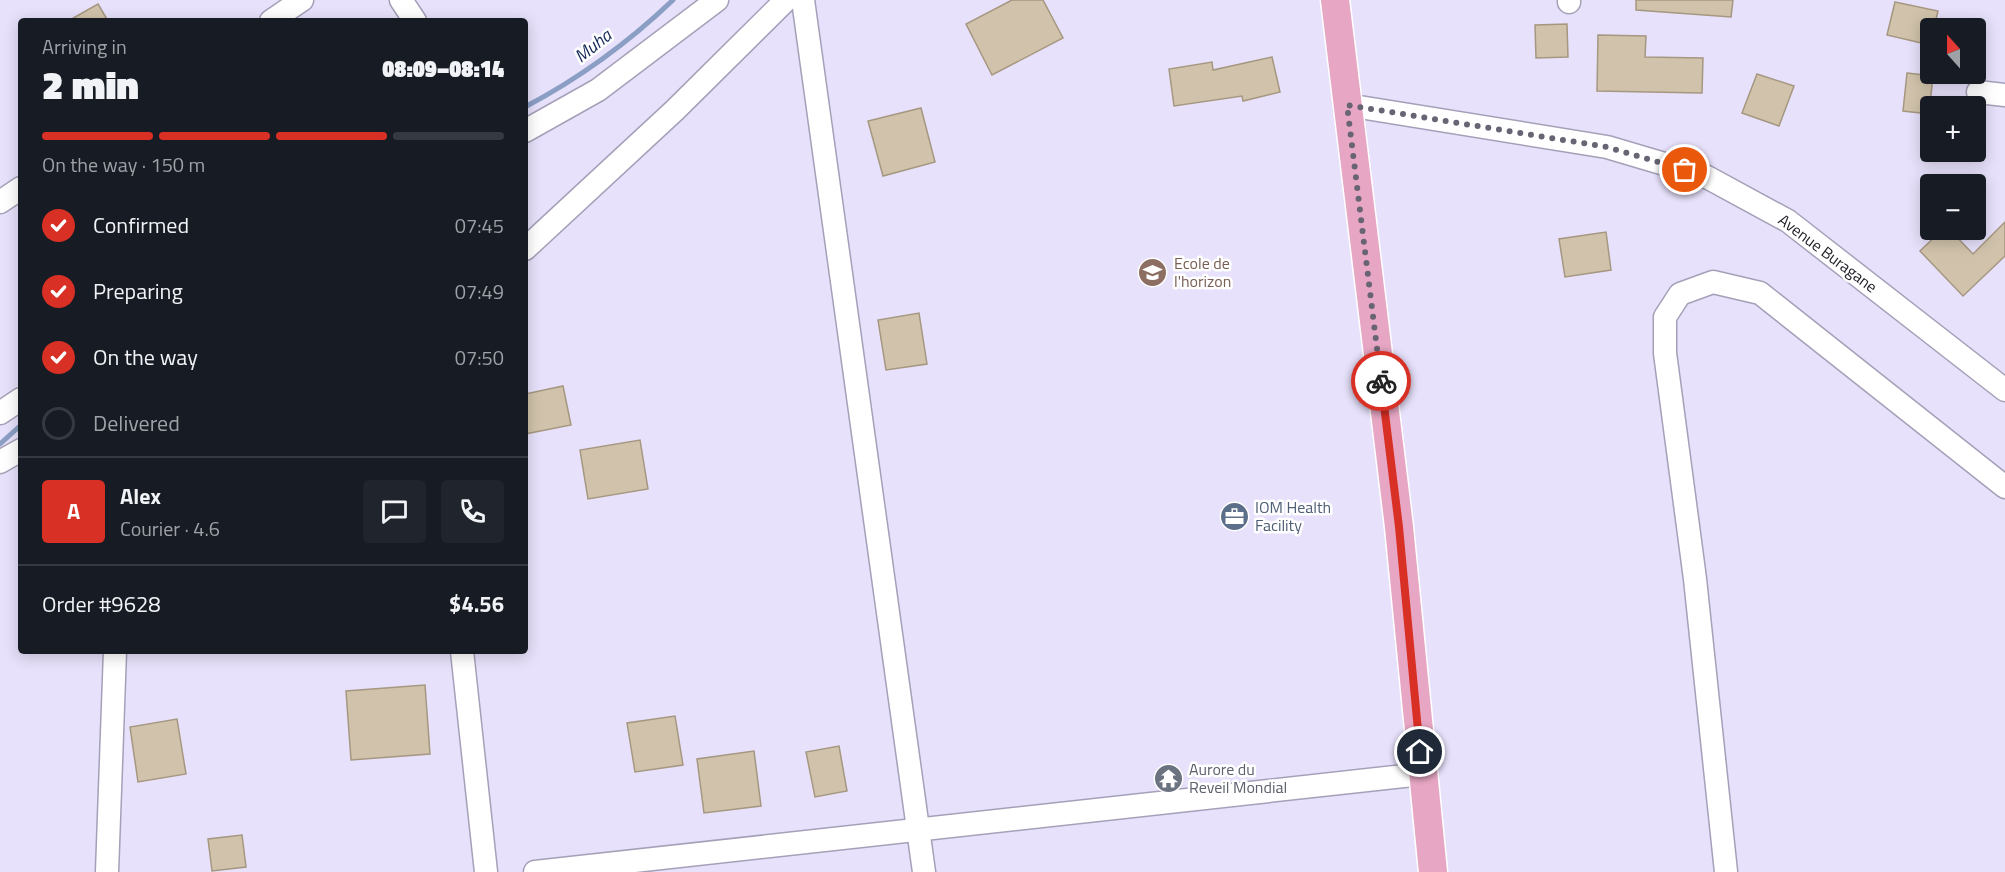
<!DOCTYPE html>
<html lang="en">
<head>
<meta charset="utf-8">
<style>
	body { margin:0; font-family:"Titillium Web",sans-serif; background:#20242c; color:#f1f3f6; height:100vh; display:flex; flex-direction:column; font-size:22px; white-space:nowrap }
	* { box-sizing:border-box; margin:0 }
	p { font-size:20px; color:#9ea1a6 }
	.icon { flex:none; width:33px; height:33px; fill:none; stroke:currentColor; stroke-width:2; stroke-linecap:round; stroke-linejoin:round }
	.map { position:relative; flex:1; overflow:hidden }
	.drawer { position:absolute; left:18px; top:18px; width:510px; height:636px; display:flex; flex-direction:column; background:#171b24; border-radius:6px; box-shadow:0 3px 15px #0003 }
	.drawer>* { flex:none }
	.needle { width:39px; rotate:339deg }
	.tools { position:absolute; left:1920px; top:18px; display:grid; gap:12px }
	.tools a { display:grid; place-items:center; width:66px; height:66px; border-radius:6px; background:#171b24; box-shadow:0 3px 15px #0003; font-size:30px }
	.pin { position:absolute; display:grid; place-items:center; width:51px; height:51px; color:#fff; margin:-26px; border:3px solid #fff; border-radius:50%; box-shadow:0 2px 6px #0007 }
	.courier { position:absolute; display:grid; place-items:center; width:60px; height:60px; margin:-30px; border:4px solid #d93025; border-radius:50%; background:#fff; color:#222; box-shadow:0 2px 8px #0007 }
	.head em { font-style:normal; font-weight:800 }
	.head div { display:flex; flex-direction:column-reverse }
	.head { display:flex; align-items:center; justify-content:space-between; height:102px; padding:0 24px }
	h1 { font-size:39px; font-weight:800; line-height:45px }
	.bar { display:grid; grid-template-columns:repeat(4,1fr); gap:9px 6px; align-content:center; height:72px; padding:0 24px }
	.bar i { height:8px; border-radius:4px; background:#363941 }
	.bar .selected { background:#d93025 }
	.bar p { grid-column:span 4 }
	.line { display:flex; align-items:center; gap:15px; padding:0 24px; border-top:2px solid #363941 }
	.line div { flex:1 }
	.round { display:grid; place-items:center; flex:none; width:63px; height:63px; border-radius:6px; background:#20242c }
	ol { padding:0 24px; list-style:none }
	li { display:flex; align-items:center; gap:18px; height:66px }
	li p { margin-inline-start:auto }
	li .icon { padding:6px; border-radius:50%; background:#d93025; color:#fff; stroke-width:4 }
	li:last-child { color:#9ea1a6 }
	li i { width:33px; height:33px; border:3px solid #363941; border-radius:50% }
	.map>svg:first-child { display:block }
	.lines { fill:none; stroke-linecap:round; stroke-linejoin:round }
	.stream { stroke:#8b9ec3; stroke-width:5 }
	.building { fill:#d1c3ab; stroke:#a59780; stroke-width:1.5 }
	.minor-casing { stroke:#a5a0b8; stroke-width:25 }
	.major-casing { stroke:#fff; stroke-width:31 }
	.minor { stroke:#fff; stroke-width:22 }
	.major { stroke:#e7a7c4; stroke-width:28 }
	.done { stroke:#686473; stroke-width:6; stroke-dasharray:0 10.8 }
	.route { stroke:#d93025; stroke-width:8 }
	.labels { text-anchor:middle; stroke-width:5; stroke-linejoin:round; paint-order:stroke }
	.street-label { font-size:16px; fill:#23212a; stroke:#fff }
	.education-label { font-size:16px; fill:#785e54; stroke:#fff; text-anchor:start }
	.service-label { font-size:16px; fill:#4e5e75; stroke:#fff; text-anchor:start }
	.worship-label { font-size:16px; fill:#5b616d; stroke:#fff; text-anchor:start }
	.water-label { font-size:18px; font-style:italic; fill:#132857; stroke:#fff }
</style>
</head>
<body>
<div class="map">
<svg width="2005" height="872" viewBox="0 0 2005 872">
	<rect width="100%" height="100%" fill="#e7e1fb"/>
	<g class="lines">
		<!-- stream -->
		<g class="stream">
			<path d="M525,107c55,-29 103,-64 148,-107"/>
			<polyline points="0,444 21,425"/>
		</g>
	</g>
	<!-- building -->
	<g class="building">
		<polygon points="1012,0 1043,0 1063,38 992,75 966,24"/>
		<polygon points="1636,0 1733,0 1731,17 1636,10"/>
		<polygon points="1895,2 1938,11 1934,28 1930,28 1930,45 1887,35"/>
		<polygon points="98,4 108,21 68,21"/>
		<polygon points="1567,24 1568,57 1536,58 1535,25"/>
		<polygon points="1598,35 1646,36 1645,57 1703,58 1702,93 1597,91"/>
		<polygon points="1272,57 1280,92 1243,101 1242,96 1174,106 1169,69 1212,62 1213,70"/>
		<polygon points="1907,73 1933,76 1929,114 1903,111"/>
		<polygon points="1757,74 1794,86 1779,126 1742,113"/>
		<polygon points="921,108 935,162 883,176 868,121"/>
		<polygon points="2005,222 2005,256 1963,296 1920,251 1942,230 1950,230 1973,254"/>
		<polygon points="1606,232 1611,270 1565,277 1559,239"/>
		<polygon points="919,313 927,364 886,370 878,320"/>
		<polygon points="563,386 571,425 525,434 525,394"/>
		<polygon points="640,440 648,489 588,499 580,450"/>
		<polygon points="425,685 430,754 351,760 346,691"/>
		<polygon points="675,716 683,765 635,772 627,723"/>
		<polygon points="177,719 186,774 138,782 130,727"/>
		<polygon points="839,746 847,791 815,797 806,752"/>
		<polygon points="754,751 761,806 704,813 697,759"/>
		<polygon points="242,835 246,867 212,871 208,839"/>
	</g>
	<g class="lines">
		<defs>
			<g id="minor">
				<polyline points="401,0 415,21"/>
				<polyline points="803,0 924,872"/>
				<polyline points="1569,2 1569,0"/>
				<polyline points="271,21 302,0"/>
				<polyline points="1978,92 2005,95"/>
				<polyline points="1347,105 1607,147 1705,176 1788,221 2005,390"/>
				<polyline points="525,131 598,90 717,0"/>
				<polyline points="0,202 21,188"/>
				<polyline points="525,249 675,110 786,0"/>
				<polyline points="0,413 21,399"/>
				<polyline points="0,462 21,450"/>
				<polyline points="462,651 486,872"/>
				<polyline points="107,872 115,651"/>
				<polyline points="535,872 1422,774"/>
				<polyline points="1726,872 1695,579 1665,353 1665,317 1680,294 1713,282 1760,293 2005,487"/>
			</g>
			<polyline id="major" points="1335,0 1399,527 1433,872"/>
		</defs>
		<!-- minor casing -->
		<use href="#minor" class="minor-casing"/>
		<!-- major casing -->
		<use href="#major" class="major-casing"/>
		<!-- minor -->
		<use href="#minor" class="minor"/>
		<!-- major -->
		<use href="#major" class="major"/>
	</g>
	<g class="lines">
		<!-- done -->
		<polyline class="done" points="1381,381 1347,105 1607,147 1685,170"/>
		<!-- route -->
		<polyline class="route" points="1381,381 1399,527 1420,752"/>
	</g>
	<!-- icons -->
	<defs>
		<symbol id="school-disc" viewBox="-11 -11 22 22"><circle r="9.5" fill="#8d6e63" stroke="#fff"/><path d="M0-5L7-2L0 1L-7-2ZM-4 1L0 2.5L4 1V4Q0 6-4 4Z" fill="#fff"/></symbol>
		<symbol id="office-disc" viewBox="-11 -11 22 22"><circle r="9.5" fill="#5c6f8a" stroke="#fff"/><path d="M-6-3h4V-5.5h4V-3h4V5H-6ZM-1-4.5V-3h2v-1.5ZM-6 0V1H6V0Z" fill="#fff"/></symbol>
		<symbol id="temple-disc" viewBox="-11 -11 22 22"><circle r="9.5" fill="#6b7280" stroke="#fff"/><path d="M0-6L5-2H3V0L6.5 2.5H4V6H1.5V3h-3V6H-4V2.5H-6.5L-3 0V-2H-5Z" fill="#fff"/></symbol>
	</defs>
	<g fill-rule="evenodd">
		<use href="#school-disc" x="1136" y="256" width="33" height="33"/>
		<use href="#office-disc" x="1218" y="500" width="33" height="33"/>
		<use href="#temple-disc" x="1152" y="762" width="33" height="33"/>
	</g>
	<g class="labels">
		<!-- street labels -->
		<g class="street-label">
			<text transform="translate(1828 253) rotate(37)" y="6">Avenue Buragane</text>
		</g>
		<!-- education labels -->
		<g class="education-label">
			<text x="1174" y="269">Ecole de<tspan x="1174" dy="18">l'horizon</tspan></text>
		</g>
		<!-- service labels -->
		<g class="service-label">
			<text x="1255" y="513">IOM Health<tspan x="1255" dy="18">Facility</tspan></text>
		</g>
		<!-- worship labels -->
		<g class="worship-label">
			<text x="1189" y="775">Aurore du<tspan x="1189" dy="18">Reveil Mondial</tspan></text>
		</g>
		<!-- water labels -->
		<g class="water-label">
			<text transform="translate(593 46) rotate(-39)" y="6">Muha</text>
		</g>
	</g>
</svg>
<div class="tools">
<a><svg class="needle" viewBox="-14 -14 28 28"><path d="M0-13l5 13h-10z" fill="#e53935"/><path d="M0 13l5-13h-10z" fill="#9ea1a6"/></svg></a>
<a>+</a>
<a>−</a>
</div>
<div class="pin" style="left:1685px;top:170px;background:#ea580c"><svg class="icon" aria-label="bag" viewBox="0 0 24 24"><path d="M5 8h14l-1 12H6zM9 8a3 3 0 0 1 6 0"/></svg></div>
<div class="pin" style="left:1420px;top:752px;background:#1f2937"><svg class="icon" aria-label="home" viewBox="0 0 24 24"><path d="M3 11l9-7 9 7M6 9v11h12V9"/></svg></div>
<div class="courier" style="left:1381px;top:381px"><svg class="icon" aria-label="bike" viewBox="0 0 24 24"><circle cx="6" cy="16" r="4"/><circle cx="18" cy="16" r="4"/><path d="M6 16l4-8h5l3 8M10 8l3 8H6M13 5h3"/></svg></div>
<section class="drawer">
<div class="head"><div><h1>2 min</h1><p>Arriving in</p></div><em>08:09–08:14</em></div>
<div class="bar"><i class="selected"></i><i class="selected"></i><i class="selected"></i><i></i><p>On the way · 150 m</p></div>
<ol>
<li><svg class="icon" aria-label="check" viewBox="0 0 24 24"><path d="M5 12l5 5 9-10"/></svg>Confirmed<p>07:45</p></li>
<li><svg class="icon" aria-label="check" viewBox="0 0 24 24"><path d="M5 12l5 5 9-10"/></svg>Preparing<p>07:49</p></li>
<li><svg class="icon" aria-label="check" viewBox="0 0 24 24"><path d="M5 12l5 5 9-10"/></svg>On the way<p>07:50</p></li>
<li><i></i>Delivered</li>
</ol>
<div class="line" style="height:108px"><b class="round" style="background:#d93025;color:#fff">A</b><div><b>Alex</b><p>Courier · 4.6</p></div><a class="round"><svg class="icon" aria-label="chat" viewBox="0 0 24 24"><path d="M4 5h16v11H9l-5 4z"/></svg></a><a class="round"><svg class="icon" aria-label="phone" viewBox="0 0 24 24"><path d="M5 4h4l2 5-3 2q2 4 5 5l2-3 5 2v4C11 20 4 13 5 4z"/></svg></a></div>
<div class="line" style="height:78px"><div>Order #9628</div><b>$4.56</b></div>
</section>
</div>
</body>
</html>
